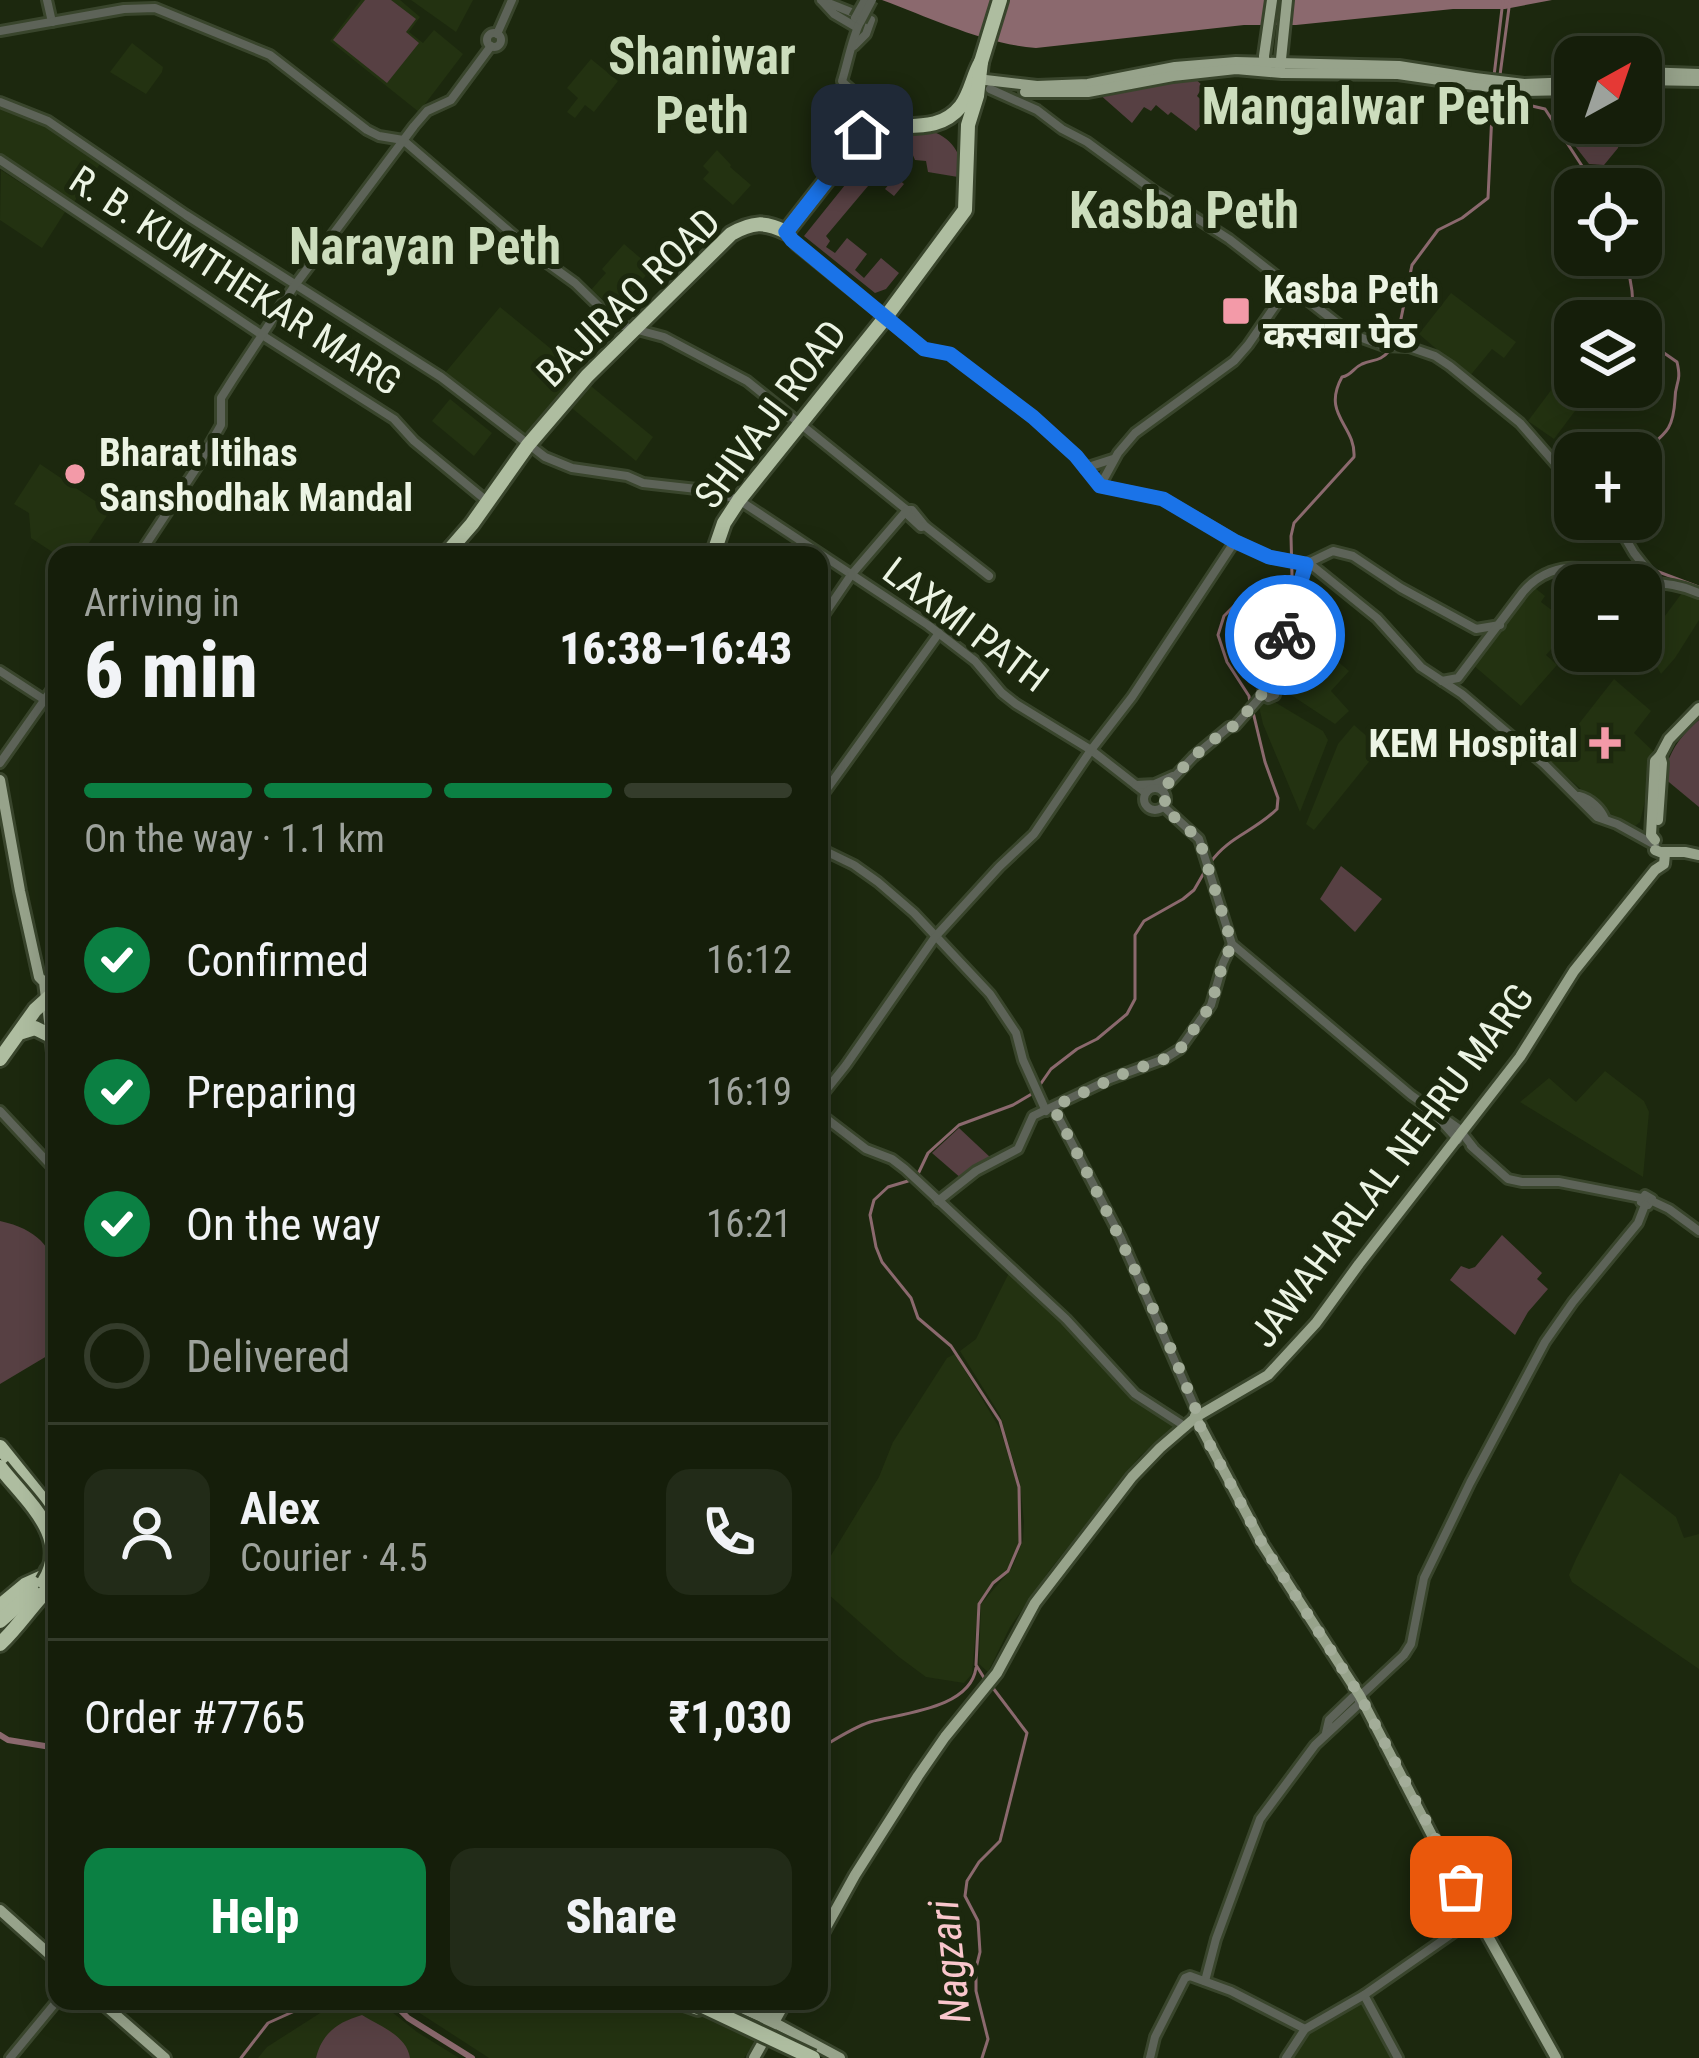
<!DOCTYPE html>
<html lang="en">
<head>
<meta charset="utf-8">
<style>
	body { margin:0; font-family:"Roboto Condensed","Noto Sans Devanagari",sans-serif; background:#222b18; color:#f1f3f6; height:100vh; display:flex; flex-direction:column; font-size:45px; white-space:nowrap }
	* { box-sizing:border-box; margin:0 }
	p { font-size:39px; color:#9da29c }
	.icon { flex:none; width:66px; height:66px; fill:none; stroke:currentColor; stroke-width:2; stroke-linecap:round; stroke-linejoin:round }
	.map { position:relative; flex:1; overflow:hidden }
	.details { position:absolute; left:48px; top:546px; width:780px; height:1464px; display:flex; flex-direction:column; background:#151e0a; border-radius:24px; box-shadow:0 6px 30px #0003,0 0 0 3px #343c2b }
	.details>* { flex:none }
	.needle { width:78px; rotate:40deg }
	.buttons { position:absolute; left:1554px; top:36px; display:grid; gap:24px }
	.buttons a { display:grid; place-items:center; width:108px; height:108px; border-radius:24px; background:#151e0a; box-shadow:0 6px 30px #0003,0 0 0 3px #343c2b; font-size:60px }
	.pin { position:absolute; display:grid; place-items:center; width:102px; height:102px; color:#fff; margin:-51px; border-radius:24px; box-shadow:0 6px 18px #0006 }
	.courier { position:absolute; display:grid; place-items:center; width:120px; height:120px; margin:-60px; border:9px solid #1a73e8; border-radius:50%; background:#fff; color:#222; box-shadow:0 3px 15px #0007 }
	.overview em { font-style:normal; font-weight:800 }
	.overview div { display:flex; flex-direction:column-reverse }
	.overview { display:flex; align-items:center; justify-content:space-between; height:204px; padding:0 36px }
	h1 { font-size:78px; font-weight:800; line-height:90px }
	.bar { display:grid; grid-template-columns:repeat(4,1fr); gap:18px 12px; align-content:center; height:144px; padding:0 36px }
	.bar i { height:15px; border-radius:9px; background:#343c2b }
	.bar .active { background:#0b8043 }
	.bar p { grid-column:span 4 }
	.line { display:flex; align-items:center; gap:30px; padding:0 36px; border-top:3px solid #343c2b }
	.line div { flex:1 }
	.round { display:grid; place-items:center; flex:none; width:126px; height:126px; border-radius:24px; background:#222b18 }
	ol { padding:0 36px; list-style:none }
	li { display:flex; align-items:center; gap:36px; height:132px }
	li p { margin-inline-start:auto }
	li .icon { padding:12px; border-radius:50%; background:#0b8043; color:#fff; stroke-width:4 }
	li:last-child { color:#9da29c }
	li i { width:66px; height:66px; border:6px solid #343c2b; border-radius:50% }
	.action { display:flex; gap:24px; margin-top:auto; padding:24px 36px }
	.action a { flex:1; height:138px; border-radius:24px; background:#0b8043; color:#fff; font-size:48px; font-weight:800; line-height:138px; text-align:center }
	.action a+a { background:#222b18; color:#f1f3f6 }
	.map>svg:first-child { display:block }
	.built { fill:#233211 }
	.green { fill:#574043 }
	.water { fill:#8b696e }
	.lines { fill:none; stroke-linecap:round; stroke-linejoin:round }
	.stream { stroke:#8b696e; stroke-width:3 }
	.canal { stroke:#8b696e; stroke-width:6 }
	.minor-casing { stroke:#39452c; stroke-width:14 }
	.major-casing { stroke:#39452c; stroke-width:16 }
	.highway-casing { stroke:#39452c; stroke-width:20 }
	.minor { stroke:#5d6358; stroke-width:8 }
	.major { stroke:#97a38b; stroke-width:10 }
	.highway { stroke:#aebda0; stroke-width:14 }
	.minor-bridge-casing { stroke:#39452c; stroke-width:14; stroke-linecap:butt }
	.major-bridge-casing { stroke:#39452c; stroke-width:16; stroke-linecap:butt }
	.highway-bridge-casing { stroke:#39452c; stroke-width:20; stroke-linecap:butt }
	.minor-bridge { stroke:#5d6358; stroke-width:8 }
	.major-bridge { stroke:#97a38b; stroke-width:10 }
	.highway-bridge { stroke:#aebda0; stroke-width:14 }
	.done { stroke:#a3ad99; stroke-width:12; stroke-dasharray:0 21.6 }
	.route { stroke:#1a73e8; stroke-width:15 }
	.poi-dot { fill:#f39aa8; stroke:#1c280e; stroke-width:4.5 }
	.labels { text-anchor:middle; stroke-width:10; stroke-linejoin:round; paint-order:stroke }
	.street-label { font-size:39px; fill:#ecf4e4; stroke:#1c280e }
	.poi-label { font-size:39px; font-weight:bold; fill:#ecf4e4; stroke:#1c280e; text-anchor:start }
	.water-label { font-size:42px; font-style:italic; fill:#f9c6cc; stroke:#1c280e }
	.district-label { font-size:51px; font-weight:bold; fill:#ccddbd; stroke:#1c280e }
</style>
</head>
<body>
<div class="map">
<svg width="1699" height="2058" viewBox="0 0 1699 2058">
	<rect width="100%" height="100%" fill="#1c280e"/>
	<!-- built -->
	<g class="built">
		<polygon points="361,0 400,0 420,17 409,32 423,43 434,30 463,54 419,112 330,41"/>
		<polygon points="411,0 473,0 456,32"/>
		<polygon points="132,43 163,67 162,72 146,94 110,72"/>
		<polygon points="591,59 618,81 594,112 585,105 575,118 567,112 578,98 567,88"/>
		<polygon points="0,106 39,123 100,164 72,205 0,156"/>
		<polygon points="717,150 731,165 730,167 751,185 733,205 703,179 709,172 703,166"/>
		<polygon points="1,170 65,212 42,248 0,220"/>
		<polygon points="624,244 652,268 622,304 613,296 607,303 591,290 606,273 602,269"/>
		<polygon points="1451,293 1516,342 1504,358 1492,349 1469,377 1419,334"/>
		<polygon points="500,307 584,376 529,443 445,373"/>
		<polygon points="1561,377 1580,392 1579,394 1584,399 1554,439 1528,421"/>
		<polygon points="586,382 653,437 636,461 567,404"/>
		<polygon points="450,399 492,433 474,456 432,421"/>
		<polygon points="40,464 110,511 81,555 57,555 31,538 29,513 14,504"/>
		<polygon points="1535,588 1545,596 1541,602 1573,626 1546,655 1557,665 1521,706 1473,665"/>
		<polygon points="1682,593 1699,600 1699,620 1675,658 1661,674 1644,644"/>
		<polygon points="1247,604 1280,628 1260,689 1233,643"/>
		<polygon points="1318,645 1349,671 1331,691 1349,711 1335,724 1279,687"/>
		<polygon points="1614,679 1651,711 1634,733 1656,754 1640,822 1634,827 1626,827 1549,762"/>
		<polygon points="1273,701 1323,731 1328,740 1300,812 1263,724 1258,702"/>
		<polygon points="1354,725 1380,748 1314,830 1306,824 1338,744"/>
		<polygon points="1605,1071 1644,1101 1649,1112 1643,1177 1520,1102 1549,1078 1576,1102"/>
		<polygon points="1010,1271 1061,1316 1120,1383 1179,1422 1140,1456 1049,1571 1010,1627 988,1672 979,1664 981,1604 1012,1568 1023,1540 1024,1522 1020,1483 1000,1415 960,1351 976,1339"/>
		<polygon points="955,1354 1000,1429 1018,1487 1019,1516 1020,1541 1007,1570 993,1582 978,1604 972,1674 964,1683 926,1677 899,1657 819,1586 819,1575 879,1477 893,1442 947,1358"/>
		<polygon points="1620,1473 1676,1517 1684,1538 1699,1534 1699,1669 1572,1582 1569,1575 1576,1559"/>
		<polygon points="339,2001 378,2001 417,2032 459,2058 258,2058 267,2047"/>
		<polygon points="401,2001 663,2001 716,2020 756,2040 744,2058 489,2058"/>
		<polygon points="1361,2001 1396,2058 1289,2058 1311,2028"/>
	</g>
	<!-- green -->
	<g class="green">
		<polygon points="365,0 391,0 416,19 406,32 419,43 387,83 333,40"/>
		<polygon points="1191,75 1203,86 1197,96 1213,111 1196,131 1171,112 1168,115 1156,105 1151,111 1144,107 1132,123 1098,93"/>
		<polygon points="1575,103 1575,123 1622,123 1618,148 1604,165 1589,164 1572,142 1563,107"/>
		<path d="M927,130c25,6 35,24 37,48l-36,-6 -2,-11 -11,-1 -12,-28z"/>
		<polygon points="874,149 902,172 897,178 904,184 894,196 885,189 896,176 884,167 826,236 830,241 826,247 835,253 847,238 867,254 855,270 864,278 881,258 899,273 886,289 875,293 804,236"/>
		<polygon points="1293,624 1317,644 1279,687 1279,669"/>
		<path d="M1699,720v87l-35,-29c3,-24 16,-42 35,-58z"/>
		<polygon points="1341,866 1382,899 1355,932 1320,899"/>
		<polygon points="959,1128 992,1159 962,1179 932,1153"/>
		<path d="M0,1221c73,16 57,70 57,129l-57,34z"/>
		<polygon points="1502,1235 1542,1273 1537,1279 1548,1289 1528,1312 1515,1335 1450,1280 1461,1266 1469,1269 1475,1267"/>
		<path d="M362,2015c18,11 45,21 48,43h-94c6,-25 22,-36 46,-43z"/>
	</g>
	<!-- water -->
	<path class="water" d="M882,0h670l-47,9h-52l-157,16h-52l-208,23c-52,-4 -105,-30 -154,-48z"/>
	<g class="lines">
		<!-- stream -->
		<g class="stream">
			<polyline points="1500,75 1510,0"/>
			<polyline points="1494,76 1503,0"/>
			<polyline points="1498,91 1498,98 1545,109 1597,189"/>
			<polyline points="1626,255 1632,291 1634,321"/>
			<path d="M1641,337l36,25c5,21 -2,20 -2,37 -2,33 -10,34 -34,55"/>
			<polyline points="1396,343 1412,265 1438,230 1462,218 1488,198 1493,91"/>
			<polyline points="1651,569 1699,587"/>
			<path d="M1250,703l-1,-7 -22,-34 -9,-27 6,-19 28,-28 40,-12 -1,-40 3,-13 60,-66c2,-32 -33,-42 -12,-80 10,-2 11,-9 20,-13 12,-5 18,-2 28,-14"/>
			<path d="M1210,863c19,-27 44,-31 67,-54l1,-11 -13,-36 -12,-50"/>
			<polyline points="986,1681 976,1665 979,1604 993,1583 1008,1571 1020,1543 1019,1487 1000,1421 951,1346 918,1318 911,1298 882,1262 876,1247 870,1215 874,1200 888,1187 908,1181 918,1174 928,1153 959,1125 1013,1105 1035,1092 1051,1069 1077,1049 1097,1039 1127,1014 1135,999 1135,935 1144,921 1183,899 1194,890 1205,871"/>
			<path d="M819,1749c17,-10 33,-21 51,-27 32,-9 100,-13 106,-54"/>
			<polyline points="241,2058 268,2023 317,2001"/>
			<polyline points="982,2058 988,2039 976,1991 976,1968 980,1952 978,1921 965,1896 967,1881 979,1862 1000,1841 1027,1733 993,1688"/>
		</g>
		<!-- canal -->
		<g class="canal">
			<polyline points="0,1735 8,1740 57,1748"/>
			<polyline points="391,2001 408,2018 472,2058"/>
		</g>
		<defs>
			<g id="minor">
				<polyline points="47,0 52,22"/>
				<polyline points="821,0 871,20 866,34 854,46"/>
				<polyline points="822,1 834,14 856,27"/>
				<path d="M861,21c-7,9 -14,45 -19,60 13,15 40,24 32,46"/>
				<polyline points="0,31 124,9 155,8 270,55 367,130 379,136 403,140 539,257 575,283 614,321 623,326 664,337 747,381 907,510 912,510 925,526"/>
				<circle cx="494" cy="40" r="7"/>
				<polyline points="497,34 512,0"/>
				<polyline points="990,89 1037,110 1062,129 1087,142 1154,191 1229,239 1351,334 1384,346 1409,347 1435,356 1450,366 1520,423 1575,486"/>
				<polyline points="0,102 48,121 186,215 441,377 545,457 572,468 627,476 643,483 706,490 739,500 928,625 975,661 1002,693 1016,704 1091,750 1146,793"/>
				<polyline points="0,160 262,335 394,419 414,441 488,502"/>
				<polyline points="787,234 796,245 924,349 950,354 1033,417 1076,456 1100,486 1163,499 1235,541 1269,557 1306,564 1333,551 1353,556 1401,588 1476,629 1500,625"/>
				<polyline points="1085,468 1113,459"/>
				<polyline points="1100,486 1118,453 1135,433 1234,361 1248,345 1288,287"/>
				<polyline points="908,511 908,515 921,527 925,526 989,576"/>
				<polyline points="1614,519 1634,553 1656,581"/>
				<polyline points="139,555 197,467 221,425 221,398 233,379 295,285 414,126 427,111 451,100 491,46"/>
				<polyline points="1309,563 1377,618 1421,667 1462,694 1544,764 1597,817 1617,824 1655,845"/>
				<polyline points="819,622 851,575 907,510"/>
				<polyline points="0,671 57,708"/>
				<path d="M1442,681l16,-3 65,-86c15,-18 38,-28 62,-23 12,2 24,9 37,11 30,5 47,0 77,13"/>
				<polyline points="1267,687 1306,564"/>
				<polygon points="1269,688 1275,695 1268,698 1263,691"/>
				<polyline points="0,763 57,682"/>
				<polyline points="1136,785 1155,784 1173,776"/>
				<circle cx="1155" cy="799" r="11"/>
				<polyline points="1162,790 1193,757 1229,727 1235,726 1263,694"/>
				<path d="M1579,796c12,3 22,13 26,23"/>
				<polyline points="819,800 939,633"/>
				<polyline points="1164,807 1199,839 1232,944 1411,1095 1458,1128 1473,1147"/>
				<polyline points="819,848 854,865 878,882 914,913 990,994 1016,1033 1023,1060 1046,1111"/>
				<polyline points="819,1099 846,1065 935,937 999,867 1034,834 1091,750 1132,697 1235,541"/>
				<polyline points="1053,1107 1121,1238 1196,1410"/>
				<polyline points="0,1111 57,1172"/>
				<polyline points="1432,1111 1458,1140"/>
				<polyline points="819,1113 866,1149 892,1159 905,1169 1066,1319 1135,1394 1186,1427"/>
				<polyline points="1471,1146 1508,1179 1522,1182 1559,1182 1641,1198"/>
				<polygon points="1645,1195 1652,1199 1648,1205 1641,1202"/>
				<polyline points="938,1201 976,1171 1018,1149 1033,1116 1110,1079 1164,1059 1180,1049 1211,1005 1223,963 1232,944"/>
				<polyline points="1652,1201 1669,1209 1699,1231"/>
				<polyline points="1360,1696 1404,1655 1411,1644 1424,1578 1470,1483 1545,1342 1573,1302 1638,1223 1645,1205"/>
				<polyline points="1326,1733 1329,1720 1353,1697 1359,1697"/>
				<polyline points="1205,1981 1216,1939 1260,1819 1315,1745 1359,1704 1359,1700"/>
				<polyline points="1364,1995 1398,2058"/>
				<polyline points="10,2058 57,2001"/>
				<polyline points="1150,2058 1155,2037 1185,1978 1190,1976 1231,1991 1305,2029"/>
				<polyline points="1286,2058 1305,2029 1364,1995 1476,1917"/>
			</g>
			<g id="major">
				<polyline points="1265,69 1264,56 1272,0"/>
				<polyline points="1280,69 1287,0"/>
				<polyline points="1641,72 1699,74"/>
				<polyline points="977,79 1037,86 1088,84 1175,67 1236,62 1399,66 1475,78"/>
				<polyline points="1641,80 1699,81"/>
				<polyline points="1524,84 1575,82"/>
				<polyline points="1523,91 1575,90"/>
				<polyline points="1025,92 1088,92 1173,76 1236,69 1282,73 1398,74 1474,85"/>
				<polyline points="0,780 20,891 39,977 44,982 57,1084"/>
				<polyline points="1658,820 1662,763 1660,756"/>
				<polyline points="1655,840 1651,835 1655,761 1660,756 1669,739 1699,708"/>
				<polyline points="1662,852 1685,852 1699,855"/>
				<polyline points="1195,1416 1263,1545 1360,1696 1438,1847 1556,2058"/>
				<polyline points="0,1910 57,1961"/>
				<polyline points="819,1940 855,1875 918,1776 945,1737 997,1673 1035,1603 1132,1477 1160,1448 1196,1417 1268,1375 1316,1323 1359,1264 1520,1057 1574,971 1655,870 1664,864 1665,854 1655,850"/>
				<polyline points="100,2001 165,2058"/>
				<polyline points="672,2001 698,2010"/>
				<polyline points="725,2001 773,2022 840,2058"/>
				<polyline points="764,2024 777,2001"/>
				<polyline points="754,2058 786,2001"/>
			</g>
			<g id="highway">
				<path d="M445,555l27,-31 56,-79 59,-69 144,-142c21,-12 34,-13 55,-2l76,-97c29,-19 72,5 99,-29 10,-13 12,-31 20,-44"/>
				<polyline points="713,555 724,523 739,500 885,318 965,210 968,125 977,96 981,62 1000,0"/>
				<polyline points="22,1032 35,1028 51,1036"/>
				<polyline points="0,1059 35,1010 57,990"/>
				<polyline points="0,1447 57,1518"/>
				<polyline points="0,1606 25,1585 45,1576 48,1570"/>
				<polyline points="0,1621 33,1592"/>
				<path d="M0,1644c21,-20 35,-44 57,-64"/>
			</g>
		</defs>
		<!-- minor casing -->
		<use href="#minor" class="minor-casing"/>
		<!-- major casing -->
		<use href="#major" class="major-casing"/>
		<!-- highway casing -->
		<use href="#highway" class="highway-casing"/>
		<!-- minor -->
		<use href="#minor" class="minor"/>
		<!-- major -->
		<use href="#major" class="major"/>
		<!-- highway -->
		<use href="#highway" class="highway"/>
		<defs>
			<g id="minor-bridge">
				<polyline points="855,18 865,0"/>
				<polyline points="861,21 872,0"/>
			</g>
			<g id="major-bridge">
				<polyline points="1475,78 1524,84"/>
				<polyline points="1474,85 1523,91"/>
			</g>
			<g id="highway-bridge">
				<path d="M0,1467c27,35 72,70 44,115"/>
				<polyline points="692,2001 813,2058"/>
			</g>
		</defs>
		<!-- minor-bridge casing -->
		<use href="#minor-bridge" class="minor-bridge-casing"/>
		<!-- major-bridge casing -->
		<use href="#major-bridge" class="major-bridge-casing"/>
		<!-- highway-bridge casing -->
		<use href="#highway-bridge" class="highway-bridge-casing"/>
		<!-- minor-bridge -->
		<use href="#minor-bridge" class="minor-bridge"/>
		<!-- major-bridge -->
		<use href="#major-bridge" class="major-bridge"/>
		<!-- highway-bridge -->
		<use href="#highway-bridge" class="highway-bridge"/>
	</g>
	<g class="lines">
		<!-- done -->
		<path class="done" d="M1285,635l-18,53 -32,38 -6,1 -36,30 -31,33 4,8 -3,9 36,32 33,105 -9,19 -12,42 -31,44 -16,10 -44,16 -67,32c52,99 102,199 143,303l-3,3 70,132 97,151 101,191"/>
		<!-- route -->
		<polyline class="route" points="862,135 786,232 792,240 924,349 950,354 1033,417 1076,456 1100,486 1163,499 1234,541 1269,557 1306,564 1285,635"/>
	</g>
	<!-- markers -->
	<g class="poi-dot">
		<rect x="1221" y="296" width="30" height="30" rx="6"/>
		<circle cx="75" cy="474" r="12"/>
		<path d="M1599 725h12v12h12v12h-12v12h-12v-12h-12v-12h12z"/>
	</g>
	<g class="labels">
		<!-- street labels -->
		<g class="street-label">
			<text transform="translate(236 280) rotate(33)" y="14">R. B. KUMTHEKAR MARG</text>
			<text transform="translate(628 297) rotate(-44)" y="14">BAJIRAO ROAD</text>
			<text transform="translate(770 414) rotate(-53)" y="14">SHIVAJI ROAD</text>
			<text transform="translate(966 624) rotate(37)" y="14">LAXMI PATH</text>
			<text transform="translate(1391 1165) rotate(-53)" y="14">JAWAHARLAL NEHRU MARG</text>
		</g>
		<!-- poi labels -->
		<g class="poi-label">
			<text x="1263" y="303">Kasba Peth<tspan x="1263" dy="45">कसबा पेठ</tspan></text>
			<text x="99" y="466">Bharat Itihas<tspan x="99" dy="45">Sanshodhak Mandal</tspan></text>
			<text x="1578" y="757" text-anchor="end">KEM Hospital</text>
		</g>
		<!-- water labels -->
		<g class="water-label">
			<text transform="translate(949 1962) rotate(-96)" y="15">Nagzari</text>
		</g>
		<!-- district labels -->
		<g class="district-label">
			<text x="702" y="74">Shaniwar<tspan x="702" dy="59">Peth</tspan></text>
			<text x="1366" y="124">Mangalwar Peth</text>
			<text x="1184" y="228">Kasba Peth</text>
			<text x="425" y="264">Narayan Peth</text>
		</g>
	</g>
</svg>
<div class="buttons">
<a><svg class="needle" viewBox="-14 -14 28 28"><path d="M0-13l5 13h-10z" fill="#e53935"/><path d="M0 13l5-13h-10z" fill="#9da29c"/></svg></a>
<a><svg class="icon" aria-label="locate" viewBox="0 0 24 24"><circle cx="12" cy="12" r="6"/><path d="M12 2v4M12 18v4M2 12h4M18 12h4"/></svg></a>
<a><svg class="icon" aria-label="layers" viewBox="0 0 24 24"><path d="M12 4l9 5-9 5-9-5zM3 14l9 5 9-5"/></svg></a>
<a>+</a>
<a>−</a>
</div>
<div class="pin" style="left:1461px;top:1887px;background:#ea580c"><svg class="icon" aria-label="bag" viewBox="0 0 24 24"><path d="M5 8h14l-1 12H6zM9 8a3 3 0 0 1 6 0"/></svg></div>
<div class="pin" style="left:862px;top:135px;background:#1f2937"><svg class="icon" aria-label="home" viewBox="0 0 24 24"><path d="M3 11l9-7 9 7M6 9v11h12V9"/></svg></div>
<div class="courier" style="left:1285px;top:635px"><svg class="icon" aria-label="bike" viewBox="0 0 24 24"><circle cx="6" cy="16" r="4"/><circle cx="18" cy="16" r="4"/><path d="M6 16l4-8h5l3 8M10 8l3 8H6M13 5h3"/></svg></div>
<section class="details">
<div class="overview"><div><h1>6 min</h1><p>Arriving in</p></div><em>16:38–16:43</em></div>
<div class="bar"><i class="active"></i><i class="active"></i><i class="active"></i><i></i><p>On the way · 1.1 km</p></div>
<ol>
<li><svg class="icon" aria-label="check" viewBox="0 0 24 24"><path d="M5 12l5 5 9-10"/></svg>Confirmed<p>16:12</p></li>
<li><svg class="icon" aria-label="check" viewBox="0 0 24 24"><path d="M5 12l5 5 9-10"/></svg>Preparing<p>16:19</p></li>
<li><svg class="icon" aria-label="check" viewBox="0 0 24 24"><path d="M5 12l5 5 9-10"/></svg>On the way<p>16:21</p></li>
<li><i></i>Delivered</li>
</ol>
<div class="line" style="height:216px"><a class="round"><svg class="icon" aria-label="person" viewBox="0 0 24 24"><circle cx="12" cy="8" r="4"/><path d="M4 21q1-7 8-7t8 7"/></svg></a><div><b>Alex</b><p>Courier · 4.5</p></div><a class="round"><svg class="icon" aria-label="phone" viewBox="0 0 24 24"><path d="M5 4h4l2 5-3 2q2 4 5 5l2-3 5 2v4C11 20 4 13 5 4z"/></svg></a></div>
<div class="line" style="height:156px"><div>Order #7765</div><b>₹1,030</b></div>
<div class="action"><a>Help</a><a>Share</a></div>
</section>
</div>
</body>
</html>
